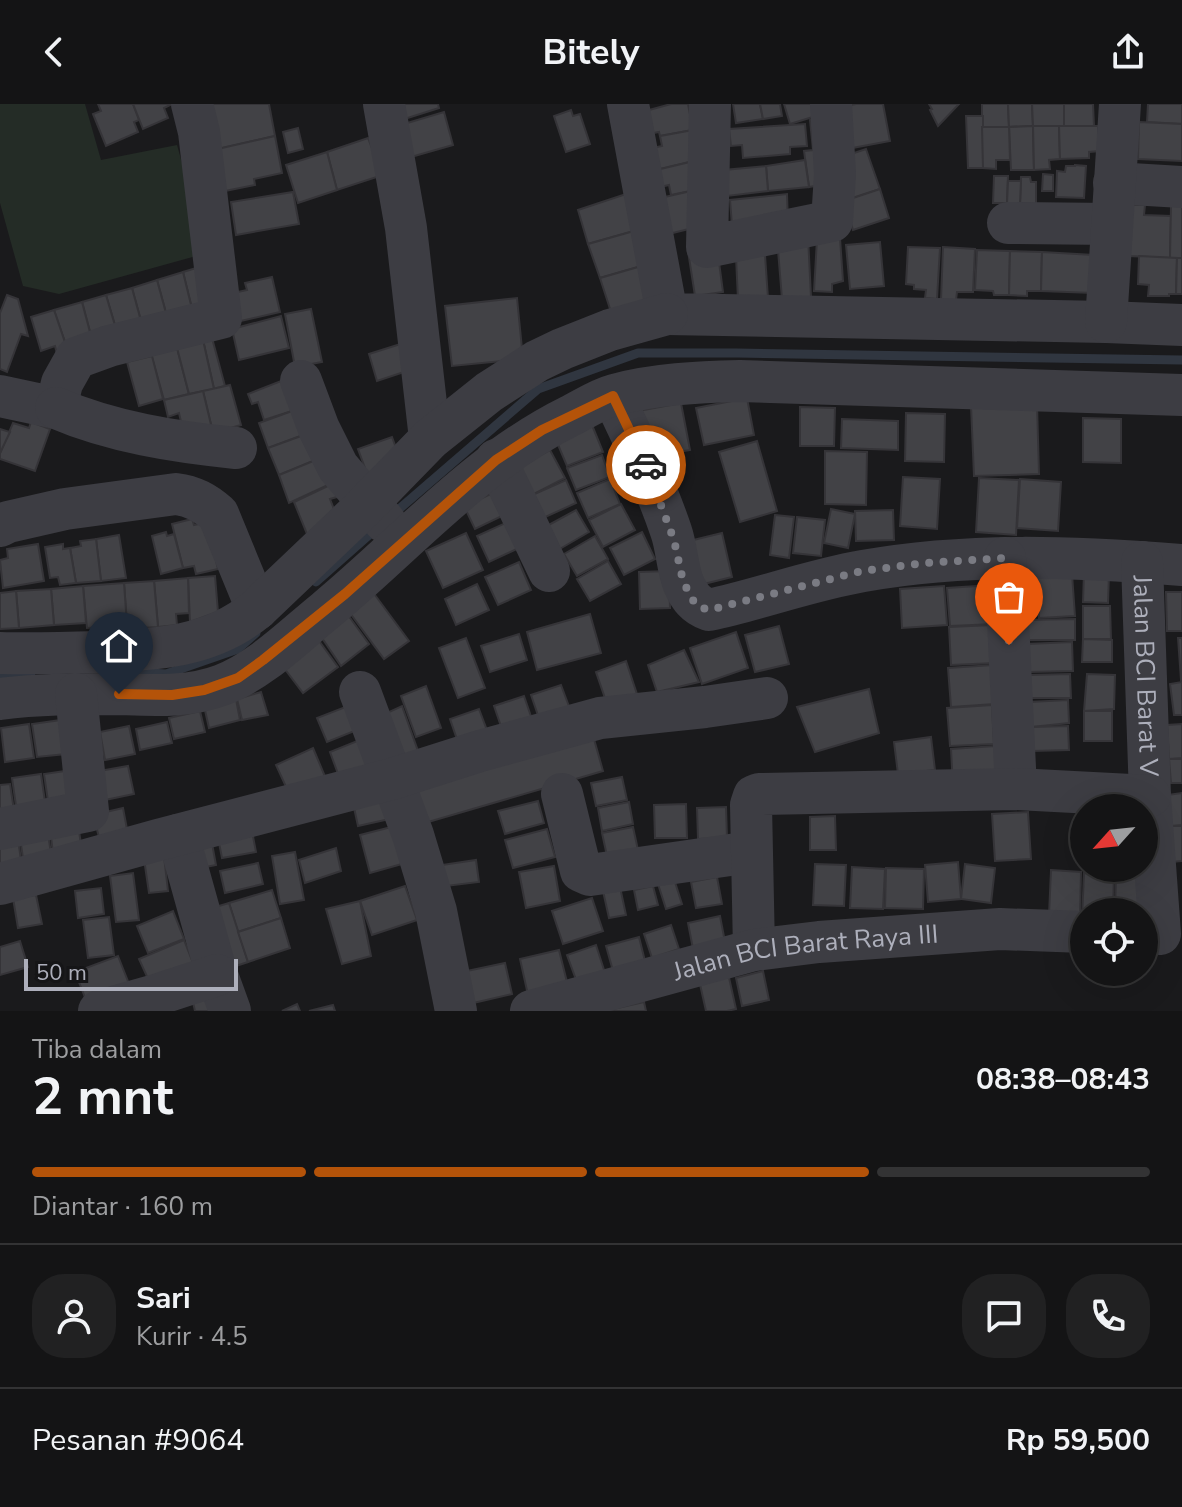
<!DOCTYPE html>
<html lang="id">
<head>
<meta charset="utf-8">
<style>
	body { margin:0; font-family:"Nunito Sans",sans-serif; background:#212122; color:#f1f3f6; height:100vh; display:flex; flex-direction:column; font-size:30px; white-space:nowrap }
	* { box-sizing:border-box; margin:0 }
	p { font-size:26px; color:#9d9ea0 }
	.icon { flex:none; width:44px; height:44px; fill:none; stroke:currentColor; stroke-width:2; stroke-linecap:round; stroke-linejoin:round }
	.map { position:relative; height:907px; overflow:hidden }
	.sheet { display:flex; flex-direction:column; background:#141415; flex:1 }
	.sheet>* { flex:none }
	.needle { width:52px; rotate:243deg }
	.controls { position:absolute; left:1070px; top:690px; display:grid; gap:16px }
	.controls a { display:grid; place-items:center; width:88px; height:88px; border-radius:50%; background:#141415; box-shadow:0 8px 32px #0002,0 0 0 2px #333334; font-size:40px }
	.scale { position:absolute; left:24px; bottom:20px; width:214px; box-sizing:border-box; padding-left:8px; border:4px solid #adafbb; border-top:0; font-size:22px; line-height:28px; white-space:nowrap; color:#adafbb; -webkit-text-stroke:6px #151517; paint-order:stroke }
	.pin { position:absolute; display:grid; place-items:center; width:68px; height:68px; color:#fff; margin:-82px -34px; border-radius:50% 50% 50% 0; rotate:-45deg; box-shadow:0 0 8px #0007 }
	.pin .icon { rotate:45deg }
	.courier { position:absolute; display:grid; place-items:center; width:80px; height:80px; margin:-40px; border:6px solid #b45309; border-radius:50%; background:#fff; color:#222; box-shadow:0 2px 10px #0007 }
	.overview em { font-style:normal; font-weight:700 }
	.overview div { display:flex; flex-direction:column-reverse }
	.overview { display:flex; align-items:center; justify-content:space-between; height:136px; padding:0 32px }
	h1 { font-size:52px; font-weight:700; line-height:60px }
	.bar { display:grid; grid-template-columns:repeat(4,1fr); gap:12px 8px; align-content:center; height:96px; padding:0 32px }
	.bar i { height:10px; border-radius:6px; background:#333334 }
	.bar .selected { background:#b45309 }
	.bar p { grid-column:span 4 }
	.line { display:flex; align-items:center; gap:20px; padding:0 32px; border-top:2px solid #333334 }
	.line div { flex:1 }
	.round { display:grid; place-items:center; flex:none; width:84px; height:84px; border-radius:32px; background:#212122 }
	header { display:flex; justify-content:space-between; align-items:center; height:104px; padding:0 32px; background:#141415; font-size:36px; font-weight:700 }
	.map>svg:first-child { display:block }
	.green { fill:#242c26 }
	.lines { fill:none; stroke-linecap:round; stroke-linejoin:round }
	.stream { stroke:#303640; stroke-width:9 }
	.building { fill:#424246; stroke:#353438; stroke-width:2 }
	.minor { stroke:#3d3d43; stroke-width:42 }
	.done { stroke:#7a7b83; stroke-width:8; stroke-dasharray:0 14.4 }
	.route { stroke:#b45309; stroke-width:10 }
	.labels { text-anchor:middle; stroke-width:6; stroke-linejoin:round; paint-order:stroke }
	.street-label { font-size:26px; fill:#adafbb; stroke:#151517 }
</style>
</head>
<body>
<header><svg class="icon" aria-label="back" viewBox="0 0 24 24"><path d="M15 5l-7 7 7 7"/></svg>Bitely<svg class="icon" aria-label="share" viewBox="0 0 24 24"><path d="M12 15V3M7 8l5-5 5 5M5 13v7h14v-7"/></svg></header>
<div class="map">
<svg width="1182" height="907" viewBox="0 0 1182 907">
	<rect width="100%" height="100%" fill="#1a1a1c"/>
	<!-- green -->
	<polygon class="green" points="0,0 85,0 101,56 177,41 207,149 59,190 23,182 0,99"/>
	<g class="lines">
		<!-- stream -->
		<g class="stream">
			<polyline points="391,412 538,285 638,249 737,249 1182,256"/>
			<polyline points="316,478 377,424"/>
			<polyline points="117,567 166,570 238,545 256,529"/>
			<polyline points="0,574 31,569"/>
		</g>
	</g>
	<!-- building -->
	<g class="building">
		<polygon points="98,0 133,0 139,16 134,18 138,28 106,42 93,10 101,7"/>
		<polygon points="133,0 172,0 164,4 168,14 143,25"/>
		<polygon points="209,0 269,0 275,32 218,45"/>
		<polygon points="387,0 438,0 439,4 392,19"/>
		<polygon points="671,0 688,0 693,26 660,32 659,28 643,31 638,9"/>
		<polygon points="733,0 760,0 763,15 736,19"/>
		<polygon points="760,0 780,0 782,12 763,15"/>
		<polygon points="784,0 827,0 829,8 790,20"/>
		<polygon points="856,0 883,0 890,37 847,45 839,3"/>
		<polygon points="929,0 959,0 938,22 930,6 932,5"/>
		<polygon points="982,0 1008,0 1009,23 982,23"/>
		<polygon points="1008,0 1032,0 1033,22 1009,23"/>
		<polygon points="1032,0 1064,0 1064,22 1033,22"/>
		<polygon points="1064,0 1093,0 1094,22 1064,22"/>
		<polygon points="1148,0 1182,0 1182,20 1147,18"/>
		<polygon points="571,6 573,12 580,10 590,40 566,48 554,12"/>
		<polygon points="444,8 453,41 404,55 394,23"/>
		<polygon points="966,12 983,12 983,64 968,64"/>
		<polygon points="827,13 827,80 809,83 804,47 813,46 810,16"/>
		<polygon points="1139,18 1182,20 1182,57 1138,55"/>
		<polygon points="805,20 807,42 790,43 790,50 743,54 742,41 731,42 729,25"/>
		<polygon points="1033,22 1034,66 1011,66 1009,23"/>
		<polygon points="1033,22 1059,22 1060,55 1049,56 1050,65 1034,66"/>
		<polygon points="1059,22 1098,22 1100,47 1089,48 1089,54 1060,55"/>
		<polygon points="982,23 1009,23 1010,56 996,56 996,65 983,64"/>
		<polygon points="298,24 303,45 288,49 283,28"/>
		<polygon points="693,26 694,57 652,67 647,45 662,42 660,32"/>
		<polygon points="275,32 282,69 254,75 255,81 220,88 213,46"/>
		<polygon points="368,34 372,44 389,69 337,86 327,48"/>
		<polygon points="866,45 880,85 850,95 845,52"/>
		<polygon points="327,48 337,86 298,99 286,61"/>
		<polygon points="805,56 809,83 768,87 766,62"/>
		<polygon points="694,57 700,85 671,91 669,81 656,84 652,67"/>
		<polygon points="1075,61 1086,62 1084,94 1056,93 1057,67 1065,68 1066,62 1075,62"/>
		<polygon points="766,62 768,87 727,92 724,66"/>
		<polygon points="1043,70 1053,71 1053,87 1042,87"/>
		<polygon points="994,72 1008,72 1007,99 993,99"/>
		<polygon points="1021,73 1030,73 1031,78 1036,78 1036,100 1020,99"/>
		<polygon points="1008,77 1021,77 1020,99 1007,99"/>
		<polygon points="700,85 701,122 661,132 660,94"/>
		<polygon points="880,85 889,114 853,126 844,97"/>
		<polygon points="293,88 299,120 236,131 231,98"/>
		<polygon points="629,89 641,125 588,140 578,106"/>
		<polygon points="787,90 788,119 732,122 730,96"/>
		<polygon points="1132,101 1145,101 1144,111 1171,112 1170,154 1129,152"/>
		<polygon points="1171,102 1182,102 1182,154 1170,154"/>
		<polygon points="641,125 645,161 600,174 588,140"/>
		<polygon points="808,132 811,193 782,195 777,134"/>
		<polygon points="840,134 843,177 832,180 832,188 814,187 817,135"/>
		<polygon points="880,138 884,182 850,185 846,141"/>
		<polygon points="717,143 723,188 695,192 688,147"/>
		<polygon points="908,143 940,144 937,195 925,194 926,186 914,185 914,181 906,180"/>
		<polygon points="943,143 975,145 973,188 957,188 956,196 941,196"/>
		<polygon points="977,146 1010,147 1009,191 994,191 993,187 975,186"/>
		<polygon points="1010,147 1042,148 1041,187 1027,187 1027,192 1009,191"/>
		<polygon points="1042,148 1094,151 1093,189 1041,187"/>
		<polygon points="765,151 768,194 738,196 736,153"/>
		<polygon points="1139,152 1177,154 1176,190 1169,190 1169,192 1148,192 1149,181 1138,180"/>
		<polygon points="1177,154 1182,154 1182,190 1176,190"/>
		<polygon points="206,161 219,205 194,213 183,168"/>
		<polygon points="645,161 651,195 611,208 600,174"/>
		<polygon points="183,168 194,213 169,220 157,176"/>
		<polygon points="272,173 280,208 232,219 233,189 247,186 245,179"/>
		<polygon points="157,176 169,220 144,228 132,184"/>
		<polygon points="132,184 144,228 119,235 106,191"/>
		<polygon points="7,191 18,195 28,232 21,230 7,268 0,265 0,209"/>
		<polygon points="106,191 119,235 94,243 82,198"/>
		<polygon points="517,194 523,255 452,262 445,202"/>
		<polygon points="82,198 94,243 69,250 54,206"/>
		<polygon points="311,205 322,258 295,263 285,210"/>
		<polygon points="54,206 69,250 58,254 55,242 41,247 31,213"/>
		<polygon points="281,212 289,244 239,256 232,225"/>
		<polygon points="212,234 225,282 214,285 203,236"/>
		<polygon points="416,235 419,263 377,277 369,250"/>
		<polygon points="175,236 189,290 164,296 149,243"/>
		<polygon points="175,236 203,236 214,285 189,290"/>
		<polygon points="152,252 163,295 139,302 127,258"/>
		<polygon points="281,277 292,307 264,316 258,298 252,300 248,290"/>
		<polygon points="230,281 241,321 213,329 203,287"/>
		<polygon points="203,287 213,329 184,331 179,309 168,313 164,296"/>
		<polygon points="747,294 754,331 704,341 696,304"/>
		<polygon points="681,299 690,346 657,352 638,307"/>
		<polygon points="1037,300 1039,370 974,372 971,302"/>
		<polygon points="800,303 835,304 834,342 800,342"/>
		<polygon points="292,307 306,330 268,344 259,319"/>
		<polygon points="906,309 945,310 944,358 905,357"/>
		<polygon points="1083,314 1121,315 1121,359 1083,358"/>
		<polygon points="842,315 898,317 898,346 841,344"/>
		<polygon points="31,318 50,325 35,367 0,355 0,349 13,319 29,324"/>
		<polygon points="592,321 603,348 567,362 556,336"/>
		<polygon points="0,325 10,328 0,349"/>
		<polygon points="301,332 318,355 279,371 268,344"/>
		<polygon points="392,333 399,352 369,375 358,345"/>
		<polygon points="757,337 777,407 740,418 719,348"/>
		<polygon points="550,346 565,374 530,392 516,365"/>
		<polygon points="825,347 867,348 866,401 825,400"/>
		<polygon points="602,351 610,373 576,386 567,364"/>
		<polygon points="318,355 328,381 289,399 279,371"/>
		<polygon points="903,373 940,375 937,425 900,422"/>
		<polygon points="979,374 1019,376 1016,431 976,428"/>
		<polygon points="610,375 620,400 588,414 577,389"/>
		<polygon points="1020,375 1061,378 1058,427 1017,424"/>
		<polygon points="566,376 576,399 541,415 530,392"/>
		<polygon points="332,380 337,393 330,395 339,418 307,430 294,398"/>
		<polygon points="493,389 504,411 475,425 464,402"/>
		<polygon points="621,400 635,426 603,443 589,416"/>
		<polygon points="831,405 855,410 848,444 824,439"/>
		<polygon points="576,406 589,428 558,446 545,423"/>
		<polygon points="893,406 894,436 856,437 855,407"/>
		<polygon points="775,411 794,413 789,454 770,451"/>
		<polygon points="797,413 825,416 821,452 793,449"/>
		<polygon points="192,415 194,421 207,418 218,465 196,470 194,462 183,464 172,420"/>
		<polygon points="510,417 521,443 489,458 477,432"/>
		<polygon points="166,428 167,432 174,430 183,464 161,470 152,432"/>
		<polygon points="642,428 655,455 624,471 610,444"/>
		<polygon points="466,429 483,466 443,484 426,447"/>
		<polygon points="722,429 732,473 696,482 685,438"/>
		<polygon points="119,431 126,474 101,477 96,435"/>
		<polygon points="595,432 608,455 577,472 564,450"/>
		<polygon points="96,435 101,477 76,479 70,444 81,442 80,437"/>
		<polygon points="38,440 44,477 3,484 0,456 8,454 7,445"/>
		<polygon points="63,440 63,445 70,444 76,479 60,481 58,473 50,474 45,443"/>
		<polygon points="608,457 621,480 590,497 577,475"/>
		<polygon points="519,458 531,486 498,501 485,473"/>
		<polygon points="669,467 670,504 640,505 639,468"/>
		<polygon points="1084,468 1109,470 1108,499 1083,498"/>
		<polygon points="1072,470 1075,512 1039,514 1036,472"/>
		<polygon points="215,472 218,508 190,518 188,474"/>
		<polygon points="188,474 189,509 176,510 177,521 158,523 154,477"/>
		<polygon points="154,477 158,523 141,524 140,520 127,521 124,479"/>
		<polygon points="124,479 127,521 87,524 83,482"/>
		<polygon points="477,480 489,506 456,521 445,495"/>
		<polygon points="992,481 994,520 950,522 947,484"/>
		<polygon points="83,482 86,519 54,521 51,485"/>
		<polygon points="944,482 947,521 902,524 900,485"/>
		<polygon points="51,485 54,521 19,524 16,487"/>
		<polygon points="16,487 19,524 0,525 0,489"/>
		<polygon points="372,487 409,537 384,555 347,505"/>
		<polygon points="1166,488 1182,488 1182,527 1167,527"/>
		<polygon points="1083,502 1110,502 1111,535 1083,535"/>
		<polygon points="590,510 601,549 537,566 527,528"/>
		<polygon points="348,511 369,540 341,562 320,531"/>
		<polygon points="1075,515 1075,536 1027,536 1026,516"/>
		<polygon points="993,521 996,559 951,561 949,523"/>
		<polygon points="779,522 789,560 755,568 745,531"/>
		<polygon points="736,528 748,564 702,580 690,544"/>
		<polygon points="519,530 527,556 490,568 481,542"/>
		<polygon points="317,534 338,563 303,589 281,560"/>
		<polygon points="466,534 485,584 458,594 439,544"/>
		<polygon points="1178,534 1182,534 1182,575 1181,576"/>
		<polygon points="1083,535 1112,536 1112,558 1082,558"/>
		<polygon points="1072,538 1073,567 1028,568 1027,540"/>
		<polygon points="684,546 699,578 657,588 648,561"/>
		<polygon points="626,557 637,590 607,600 596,568"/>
		<polygon points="993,561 995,600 951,603 948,564"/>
		<polygon points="1070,570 1071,594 1030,594 1030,571"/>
		<polygon points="1087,570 1115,571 1114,605 1084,607"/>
		<polygon points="1182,578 1182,611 1174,611 1170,580"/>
		<polygon points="561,581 573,613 542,623 531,591"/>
		<polygon points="426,582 441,624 416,633 401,592"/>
		<polygon points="869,585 879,629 815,648 797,603"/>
		<polygon points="261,588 268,611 242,616 237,595"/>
		<polygon points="524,592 535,624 505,634 494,602"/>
		<polygon points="236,595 240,616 209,624 204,602"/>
		<polygon points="1068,596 1069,619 1032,623 1029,598"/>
		<polygon points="353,600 362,624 327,638 317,614"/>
		<polygon points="992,601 994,640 950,642 947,604"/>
		<polygon points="402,602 418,647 392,656 376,614"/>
		<polygon points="479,605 491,637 461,647 450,615"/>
		<polygon points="200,607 205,628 174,635 169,614"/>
		<rect x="1084" y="607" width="28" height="30"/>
		<polygon points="61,616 66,650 37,653 32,620"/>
		<polygon points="167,618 172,639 140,646 136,625"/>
		<polygon points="29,620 34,654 5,658 1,624"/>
		<polygon points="1182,620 1182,654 1169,655 1167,621"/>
		<polygon points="129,622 135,650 105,656 100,628"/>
		<polygon points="1068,622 1069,646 1032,647 1032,623"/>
		<polygon points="592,628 603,667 418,721 407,682"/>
		<polygon points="367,633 379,665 341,678 330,648"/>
		<polygon points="931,633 935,666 898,670 894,638"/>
		<polygon points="995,642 998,680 953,683 951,645"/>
		<polygon points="313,644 329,682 293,698 276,661"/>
		<polygon points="1169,655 1182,655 1182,679 1171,679"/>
		<polygon points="128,662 134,690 105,696 99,667"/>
		<polygon points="72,666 77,700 49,704 44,670"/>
		<polygon points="41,670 46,705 17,709 12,674"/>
		<polygon points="622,673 627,696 596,702 591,679"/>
		<polygon points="10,680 15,713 0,716 0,681"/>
		<polygon points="387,682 394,714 358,722 351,690"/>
		<polygon points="1182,689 1182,721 1171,722 1167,691"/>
		<polygon points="538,697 544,719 505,730 498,707"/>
		<polygon points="629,698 633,720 602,727 598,704"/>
		<polygon points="686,700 687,734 655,734 654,701"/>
		<polygon points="726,703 727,734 698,735 697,704"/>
		<polygon points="123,704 130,741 103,748 93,711"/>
		<polygon points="1028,708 1031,755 995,757 992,710"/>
		<polygon points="835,712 836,746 810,746 810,713"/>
		<polygon points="78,720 83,754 54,758 50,724"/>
		<polygon points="399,721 409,758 370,769 360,731"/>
		<polygon points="1171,722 1182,722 1182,757 1172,758"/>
		<polygon points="633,723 638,746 607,752 602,729"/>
		<polygon points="547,725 555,753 513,764 505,736"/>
		<polygon points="252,727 256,748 222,754 218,734"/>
		<polygon points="48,729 53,764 25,768 20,734"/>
		<polygon points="211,734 216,761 196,765 190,738"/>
		<polygon points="18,735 23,770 0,773 0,738"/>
		<polygon points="336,744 341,767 305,779 299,756"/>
		<polygon points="295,748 304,796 280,800 272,752"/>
		<polygon points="164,752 168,787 149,789 144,755"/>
		<polygon points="476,756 479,778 438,783 435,762"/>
		<polygon points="958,758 961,795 928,798 925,761"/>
		<polygon points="258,759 263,780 225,789 220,767"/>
		<polygon points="815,760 846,761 844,802 813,801"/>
		<polygon points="965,760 995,764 991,799 961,795"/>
		<polygon points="554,762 560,797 526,804 519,768"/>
		<polygon points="852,763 885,765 883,805 850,804"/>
		<polygon points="886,764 924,765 923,805 885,804"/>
		<polygon points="1051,766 1081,768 1080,813 1049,811"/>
		<polygon points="133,769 139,816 116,818 110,772"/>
		<polygon points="1084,769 1114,770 1113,808 1084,808 1082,814"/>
		<polygon points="1116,771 1146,773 1144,808 1115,808"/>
		<polygon points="717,773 722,800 696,804 691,778"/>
		<polygon points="674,775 682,800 666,805 658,780"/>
		<polygon points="405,782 417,816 372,831 360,797"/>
		<polygon points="653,782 658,801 638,806 634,786"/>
		<polygon points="620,783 626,811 609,814 603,787"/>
		<polygon points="101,784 104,810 78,814 75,787"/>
		<polygon points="272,786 281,814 238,828 229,799"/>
		<polygon points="36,791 42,820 18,824 13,794"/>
		<polygon points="592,794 603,827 563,840 552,807"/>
		<polygon points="360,797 371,852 342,860 326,805"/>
		<polygon points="229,799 248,858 221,867 202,807"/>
		<polygon points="173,807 184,835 148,849 137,822"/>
		<polygon points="720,812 726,843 694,850 688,819"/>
		<polygon points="109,813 114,851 88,854 83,816"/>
		<polygon points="281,814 290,844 248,858 238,828"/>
		<polygon points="671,821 679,845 652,854 644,830"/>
		<polygon points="639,833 645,857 613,867 606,842"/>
		<polygon points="184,836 193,859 149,877 139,855"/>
		<polygon points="20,837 28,863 0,871 0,843"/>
		<polygon points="596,841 606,872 578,881 567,851"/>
		<polygon points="559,846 568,882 528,891 520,855"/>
		<polygon points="118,852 133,890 90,906 75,868"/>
		<polygon points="505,859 512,890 469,900 462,868"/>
		<polygon points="763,867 769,896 742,902 736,874"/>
		<polygon points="728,869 736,905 727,907 706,907 699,876"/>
		<polygon points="208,886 213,907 195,907 191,890"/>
		<polygon points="644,898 646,907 604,907"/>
		<polygon points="297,900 300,907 282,907"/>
		<polygon points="333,901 335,907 309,907"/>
	</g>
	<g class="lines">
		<!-- minor -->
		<g class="minor">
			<polyline points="384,0 406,124 430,335"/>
			<polyline points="628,0 667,210 1106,218 1182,221"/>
			<polyline points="710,0 707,143 832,117 835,70 831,0"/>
			<polyline points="1114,79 1182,83"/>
			<polyline points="1008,119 1112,120"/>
			<polyline points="1106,218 1120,0"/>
			<polyline points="301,277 319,325 338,363 385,418"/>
			<polyline points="0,292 56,304 62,279 76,254 109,242 221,214 199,28 192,0"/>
			<path d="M613,292c21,44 42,88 58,135 6,17 6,37 13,54 6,12 11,20 25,25 51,-11 102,-30 154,-39 105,-19 214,-14 319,-6"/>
			<path d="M56,304c56,24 119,34 180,40"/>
			<polyline points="496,356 549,467"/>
			<path d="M0,422l8,-4 57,-13 111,-15c17,2 29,9 42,20l39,95"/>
			<polyline points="1005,454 1016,685"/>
			<path id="s1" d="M1142,458l8,234 10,138"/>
			<path d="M0,549c33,1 66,0 99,-1 57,-2 113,-5 158,-43l105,-100 68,-70 59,-47 48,-31 25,-12 48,-19 57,-16"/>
			<polyline points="360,588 413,731 436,807 456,907"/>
			<path d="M0,595c38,-5 76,-5 115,-5 36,1 73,4 107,-9 39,-15 72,-49 103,-74 81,-67 150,-148 245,-195 14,-7 29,-17 44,-21 40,-11 85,-13 126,-14l442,14"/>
			<polyline points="562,690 581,767 590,771 751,748"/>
			<polyline points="0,725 88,707 76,590"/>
			<polyline points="178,731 217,871 230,907"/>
			<polyline points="0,780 158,736 392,675 480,647 600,614 705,603 767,594"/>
			<polyline points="754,846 751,701 754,692 759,690 1016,685 1150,692"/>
			<polyline points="99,907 156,891 217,871"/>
			<path id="s2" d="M531,907l223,-61 65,-8 181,-13 84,3"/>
		</g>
	</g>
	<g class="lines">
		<!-- done -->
		<polyline class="done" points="646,361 674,436 683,477 692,495 699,503 709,506 862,467 925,459 1005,454 1009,541"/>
		<!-- route -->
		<polyline class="route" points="119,590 172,591 204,586 238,574 263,556 345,490 496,356 542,326 613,292 646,361"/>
	</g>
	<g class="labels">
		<!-- street labels -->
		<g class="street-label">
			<text dy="9" stroke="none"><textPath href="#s1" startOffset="114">Jalan BCI Barat V</textPath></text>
			<text dy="9" stroke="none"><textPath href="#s2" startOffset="282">Jalan BCI Barat Raya III</textPath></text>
		</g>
	</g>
</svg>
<div class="controls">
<a><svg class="needle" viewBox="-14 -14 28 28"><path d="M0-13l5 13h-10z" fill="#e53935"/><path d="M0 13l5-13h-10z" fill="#9d9ea0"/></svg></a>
<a><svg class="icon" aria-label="locate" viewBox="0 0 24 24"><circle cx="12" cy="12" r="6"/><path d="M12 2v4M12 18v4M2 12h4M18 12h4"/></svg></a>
</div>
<div class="scale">50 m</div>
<div class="pin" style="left:1009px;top:541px;background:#ea580c"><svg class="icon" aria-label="bag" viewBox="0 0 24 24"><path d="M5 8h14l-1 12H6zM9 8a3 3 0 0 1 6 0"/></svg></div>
<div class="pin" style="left:119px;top:590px;background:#1f2937"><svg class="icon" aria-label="home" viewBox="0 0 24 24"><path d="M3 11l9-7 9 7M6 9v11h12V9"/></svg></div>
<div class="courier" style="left:646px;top:361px"><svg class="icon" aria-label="car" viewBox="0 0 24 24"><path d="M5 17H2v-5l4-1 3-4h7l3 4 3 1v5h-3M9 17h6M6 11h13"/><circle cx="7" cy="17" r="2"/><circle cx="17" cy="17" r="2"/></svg></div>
</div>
<section class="sheet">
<div class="overview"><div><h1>2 mnt</h1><p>Tiba dalam</p></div><em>08:38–08:43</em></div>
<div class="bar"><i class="selected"></i><i class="selected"></i><i class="selected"></i><i></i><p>Diantar · 160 m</p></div>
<div class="line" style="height:144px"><a class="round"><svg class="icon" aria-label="person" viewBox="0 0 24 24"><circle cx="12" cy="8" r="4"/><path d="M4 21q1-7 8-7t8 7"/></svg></a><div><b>Sari</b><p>Kurir · 4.5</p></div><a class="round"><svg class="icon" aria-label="chat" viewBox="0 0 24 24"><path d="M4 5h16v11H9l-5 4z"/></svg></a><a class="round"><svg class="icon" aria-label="phone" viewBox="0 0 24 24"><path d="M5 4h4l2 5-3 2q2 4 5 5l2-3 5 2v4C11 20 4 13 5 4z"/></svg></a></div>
<div class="line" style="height:104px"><div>Pesanan #9064</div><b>Rp 59,500</b></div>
</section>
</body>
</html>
